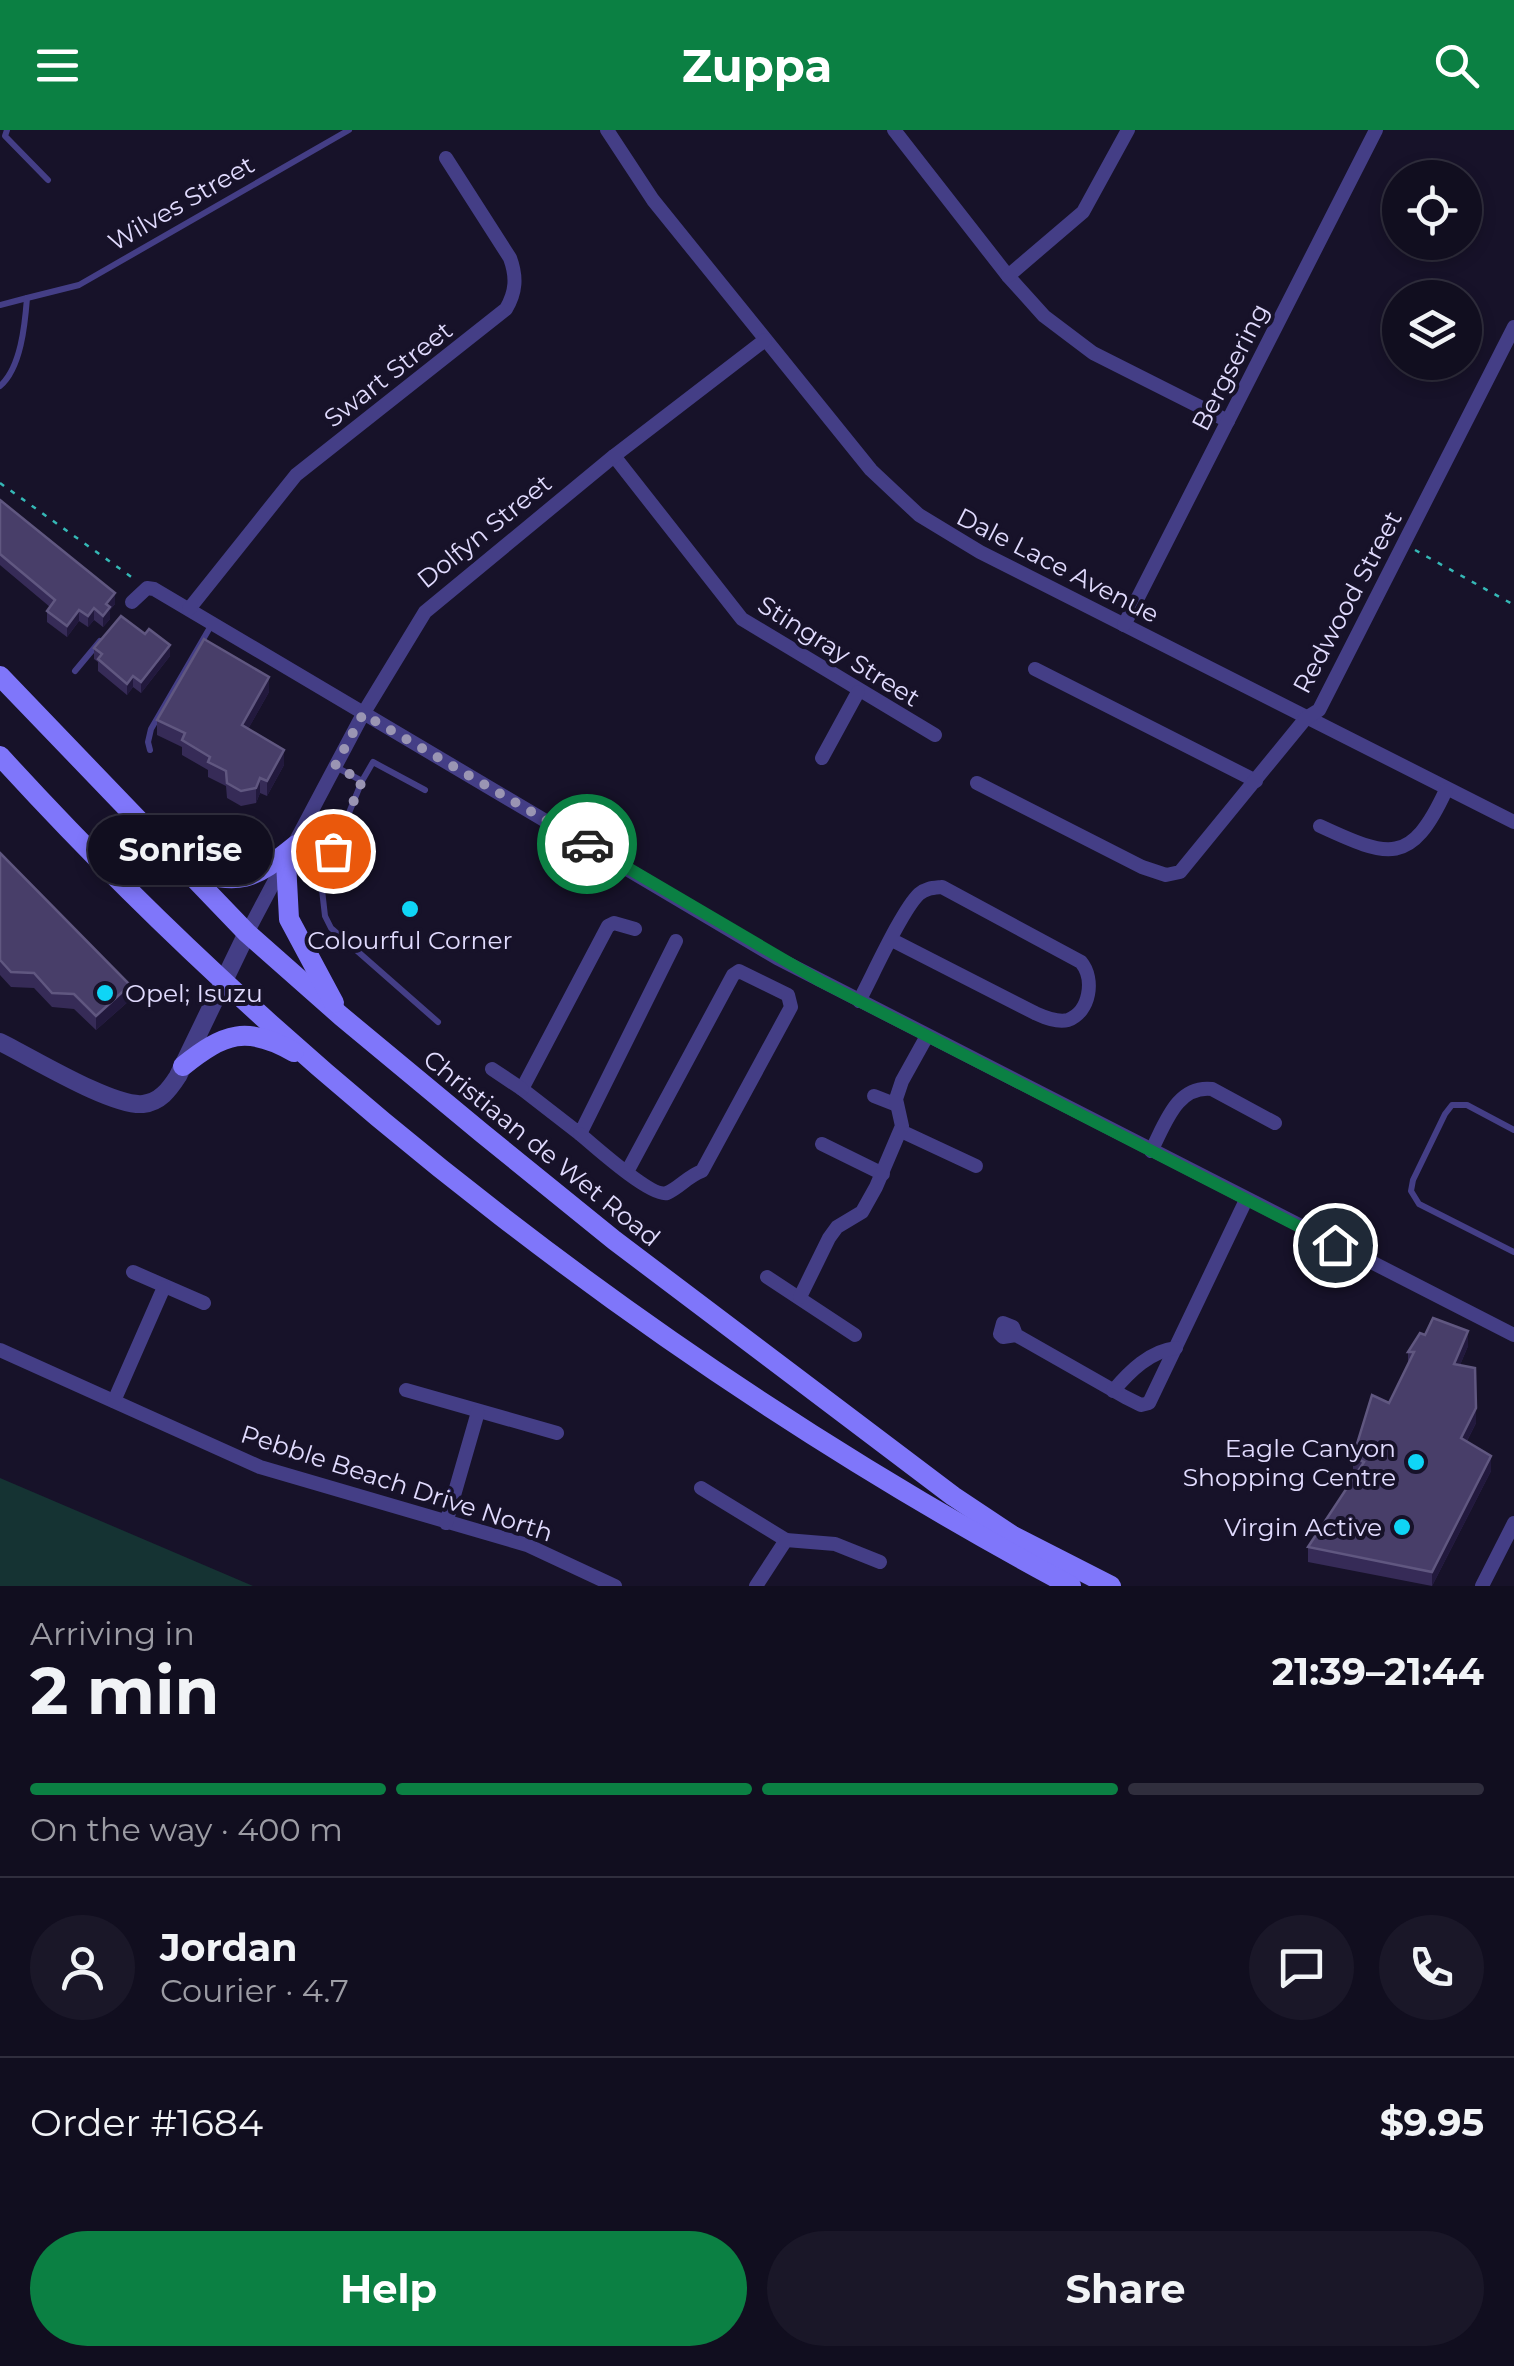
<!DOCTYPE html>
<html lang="en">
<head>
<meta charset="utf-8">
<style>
	body { margin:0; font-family:Montserrat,sans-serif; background:#1a1728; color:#f1f3f6; height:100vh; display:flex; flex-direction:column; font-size:38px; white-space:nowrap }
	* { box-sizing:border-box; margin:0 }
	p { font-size:32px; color:#9c9ca4 }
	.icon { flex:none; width:55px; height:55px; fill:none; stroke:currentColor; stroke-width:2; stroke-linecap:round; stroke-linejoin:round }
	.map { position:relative; height:1456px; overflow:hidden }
	.drawer { display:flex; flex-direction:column; background:#110e1f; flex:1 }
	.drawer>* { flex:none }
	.fabs { position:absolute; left:1382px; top:30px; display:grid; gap:20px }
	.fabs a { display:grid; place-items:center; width:100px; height:100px; border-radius:50%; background:#110e1f; box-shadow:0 5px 15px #0003,0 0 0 2px #302e3d; font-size:50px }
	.pin { position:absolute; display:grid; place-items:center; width:85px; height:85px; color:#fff; margin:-42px; border:5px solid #fff; border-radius:50%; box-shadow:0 2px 10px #0007 }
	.courier { position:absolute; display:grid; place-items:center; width:100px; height:100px; margin:-50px; border:8px solid #0b8043; border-radius:50%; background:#fff; color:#222; box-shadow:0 2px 12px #0007 }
	.bubble { position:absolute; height:70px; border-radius:35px; background:#110e1f; box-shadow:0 5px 15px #0003,0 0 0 2px #302e3d; font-size:32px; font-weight:700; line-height:70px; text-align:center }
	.head em { font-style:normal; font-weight:700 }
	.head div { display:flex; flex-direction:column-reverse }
	.head { display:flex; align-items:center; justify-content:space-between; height:170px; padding:0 30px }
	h1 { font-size:65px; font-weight:700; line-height:75px }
	.bar { display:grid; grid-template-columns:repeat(4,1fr); gap:15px 10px; align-content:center; height:120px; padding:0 30px }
	.bar i { height:12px; border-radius:8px; background:#302e3d }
	.bar .active { background:#0b8043 }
	.bar p { grid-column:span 4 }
	.line { display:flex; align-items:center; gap:25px; padding:0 30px; border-top:2px solid #302e3d }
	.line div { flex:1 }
	.round { display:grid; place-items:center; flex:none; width:105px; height:105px; border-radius:52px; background:#1a1728 }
	.action { display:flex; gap:20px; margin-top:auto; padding:20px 30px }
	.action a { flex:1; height:115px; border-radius:60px; background:#0b8043; color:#fff; font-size:40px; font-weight:700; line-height:115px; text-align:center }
	.action a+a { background:#1a1728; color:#f1f3f6 }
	header { display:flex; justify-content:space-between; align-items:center; height:130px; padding:0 30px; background:#0b8043; color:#fff; font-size:45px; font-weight:700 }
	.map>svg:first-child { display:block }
	.green { fill:#153333 }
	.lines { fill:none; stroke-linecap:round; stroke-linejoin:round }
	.path { stroke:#35b8b6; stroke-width:2.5; stroke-dasharray:5 8; stroke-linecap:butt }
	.service { stroke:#443e86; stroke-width:6 }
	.minor { stroke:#443e86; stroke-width:14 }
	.tertiary { stroke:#443e86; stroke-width:18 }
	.secondary { stroke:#7f76fa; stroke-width:20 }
	.wall { fill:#362b57 }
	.shaded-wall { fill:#22193d }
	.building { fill:#483e69; stroke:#605780; stroke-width:2.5 }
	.done { stroke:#9a95b3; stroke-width:10; stroke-dasharray:0 18 }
	.route { stroke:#0b8043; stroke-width:12 }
	.poi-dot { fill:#0fd5f6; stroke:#171229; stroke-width:4 }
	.labels { text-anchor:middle; stroke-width:8; stroke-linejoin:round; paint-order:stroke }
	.street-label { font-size:25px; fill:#e1dbfe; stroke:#171229 }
	.poi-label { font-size:25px; fill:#e1dbfe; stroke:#171229; text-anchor:end }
</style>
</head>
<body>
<header><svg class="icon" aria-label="menu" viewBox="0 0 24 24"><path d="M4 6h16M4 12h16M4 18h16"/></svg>Zuppa<svg class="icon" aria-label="search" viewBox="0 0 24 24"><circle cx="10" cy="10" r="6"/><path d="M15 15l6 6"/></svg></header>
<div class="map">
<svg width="1514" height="1456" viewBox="0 0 1514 1456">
	<rect width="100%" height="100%" fill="#171229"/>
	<!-- green -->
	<polygon class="green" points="0,1348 253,1456 0,1456"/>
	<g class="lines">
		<!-- path -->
		<g class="path">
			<polyline points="0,353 137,451"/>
			<polyline points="1415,420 1514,475"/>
		</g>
		<!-- service -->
		<g class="service">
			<polyline points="7,0 5,6 48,50"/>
			<polyline points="0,175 27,168"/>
			<path d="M0,256c21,-18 25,-62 27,-88l52,-13 270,-155"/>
			<polyline points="75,541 100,511"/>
			<polyline points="150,620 148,612 151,599 212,494"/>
			<polyline points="336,637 362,651 321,751 325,786 331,798 438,892"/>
			<polyline points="362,651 373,632 425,660"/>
			<polyline points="1514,1000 1467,975 1452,975 1445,984 1413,1050 1411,1061 1419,1074 1514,1122"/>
			<polyline points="1327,1129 1334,1116"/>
		</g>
		<!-- minor -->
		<g class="minor">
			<polyline points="607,0 653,70 871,340 919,385 980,422 1514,692"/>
			<polyline points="894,0 1008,146 1044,186 1093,223 1228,291"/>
			<polyline points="1008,146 1083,82 1128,0"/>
			<polyline points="614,326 742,489 935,605"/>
			<polyline points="132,472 147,458 154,459 777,828 1514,1205"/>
			<path d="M189,479l107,-134 210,-166c10,-17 11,-32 4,-51l-64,-100"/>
			<polyline points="1124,495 1376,0"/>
			<polyline points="1035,539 1256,651"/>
			<polyline points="822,628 858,562"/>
			<polyline points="977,653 1142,737 1166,745 1180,742 1306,588 1319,580 1514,197"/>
			<path d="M1320,696c69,32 91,40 126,-36"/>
			<polyline points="635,799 614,793 608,796 522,959 580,1004 676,811"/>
			<polyline points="247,803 363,584 425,482 614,326 765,210"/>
			<path d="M859,871c13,-24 43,-91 60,-107 7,-6 14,-6 23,-7l139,75c14,17 9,50 -13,58 -11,3 -24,-3 -33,-7l-143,-73"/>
			<polyline points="492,939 522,959"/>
			<polyline points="874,966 897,975"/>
			<polyline points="901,1001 976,1036"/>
			<path d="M580,1004c13,11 72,64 87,59 12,-5 21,-17 35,-22l89,-164 -3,-12 -49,-24 -6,4 -106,197"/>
			<polyline points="822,1014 883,1044"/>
			<path d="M1151,1021c14,-26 25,-66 61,-62l63,34"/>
			<polyline points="133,1142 204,1173"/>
			<polyline points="767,1147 855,1205"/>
			<polyline points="800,1167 829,1108 837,1097 862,1082 876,1057 902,996 896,969 902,951 927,906"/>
			<polyline points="1016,1205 1013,1197 1003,1193 1000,1204 1003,1207 1016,1205 1125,1267 1141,1275 1149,1273 1246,1070"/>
			<polyline points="0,1220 260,1337 527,1415 615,1456"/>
			<polyline points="406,1260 557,1303"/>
			<path d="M1113,1261c17,-20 37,-40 63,-43"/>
			<polyline points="114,1271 164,1157"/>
			<polyline points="701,1358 786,1410 756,1456"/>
			<polyline points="446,1393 478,1282"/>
			<polyline points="786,1410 835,1414 880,1432"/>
			<polyline points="1482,1456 1514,1393"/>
		</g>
		<!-- tertiary -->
		<path class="tertiary" d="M0,912c31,15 112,65 143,62 17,-2 26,-14 35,-28l69,-143"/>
		<!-- secondary -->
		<g class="secondary">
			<polyline points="0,546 247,803 341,886 482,1003 614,1110 953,1366 1013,1406 1111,1456"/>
			<path d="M0,626c302,331 677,619 1071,830"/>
			<polyline points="286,732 289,789 334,873"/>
			<path d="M186,738c54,19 67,12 110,-23"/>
			<path d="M183,936c41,-33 64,-41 111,-14"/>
		</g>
	</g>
	<!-- wall -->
	<g class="wall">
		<polygon points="0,370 115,474 110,480 110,489 103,497 94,490 88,497 79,491 67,507 47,492 47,481 50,477 0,435"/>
		<polygon points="94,518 170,526 141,563 133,557 127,565 98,541 98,532 94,529"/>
		<polygon points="269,562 248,599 284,635 267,666 260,663 256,673 241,676 227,668 226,656 208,647 208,640 182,625 182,617 157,605 157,590"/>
		<polygon points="0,723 130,870 96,900 74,879 52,877 34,858 11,857 0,845"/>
		<polygon points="1468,1216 1460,1235 1476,1293 1467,1311 1491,1341 1432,1456 1308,1432 1308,1417 1356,1344 1353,1342 1353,1327 1389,1273 1408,1235 1408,1222"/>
	</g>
	<!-- shaded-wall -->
	<g class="shaded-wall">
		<polygon points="115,463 115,474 110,480 110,489 103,497 103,486 106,474"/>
		<polygon points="94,478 94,490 88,497 88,486"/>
		<polygon points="79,480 79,491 67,507 67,496"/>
		<polygon points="170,515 170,526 141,563 141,552"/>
		<polygon points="133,546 133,557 127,565 127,554"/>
		<polygon points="269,547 269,562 242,610 242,595"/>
		<polygon points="284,620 284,635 267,666 267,651"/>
		<polygon points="260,648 260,663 256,673 256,658"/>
		<polygon points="130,855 130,870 96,900 96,886"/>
		<polygon points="1468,1201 1468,1216 1454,1249 1454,1234"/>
		<polygon points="1476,1278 1476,1293 1461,1322 1461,1308"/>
		<polygon points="1491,1326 1491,1341 1432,1456 1432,1442"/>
	</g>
	<!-- building -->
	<g class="building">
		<polygon points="0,370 115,463 106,474 110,477 103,486 94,478 88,486 79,480 67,496 47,481 55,470 0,424"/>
		<polygon points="121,486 145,504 149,499 170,515 141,552 133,546 127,554 98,529 102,524 94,518"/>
		<polygon points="204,509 269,547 242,595 284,620 267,651 260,648 256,658 241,661 227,653 226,641 208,632 210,627 182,610 185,603 157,590"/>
		<polygon points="0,723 130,855 96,886 74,864 52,863 34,843 11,842 0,830"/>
		<polygon points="1433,1188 1468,1201 1454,1234 1475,1238 1476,1278 1461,1308 1491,1326 1432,1442 1308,1417 1364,1332 1353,1327 1372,1265 1389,1273 1414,1222 1408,1222 1420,1203 1425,1205"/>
	</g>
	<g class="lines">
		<!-- done -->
		<polyline class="done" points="333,721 362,651 335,636 363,584 587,714"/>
		<!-- route -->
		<polyline class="route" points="587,714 820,851 1335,1115"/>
	</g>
	<!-- markers -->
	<g class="poi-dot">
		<circle cx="410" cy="779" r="10"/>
		<circle cx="105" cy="863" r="10"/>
		<circle cx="1416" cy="1332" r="10"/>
		<circle cx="1402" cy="1397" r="10"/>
	</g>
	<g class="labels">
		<!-- street labels -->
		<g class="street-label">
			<text transform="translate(181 73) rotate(-30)" y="9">Wilves Street</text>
			<text transform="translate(1230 237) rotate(-63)" y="9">Bergsering</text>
			<text transform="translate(388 244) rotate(-38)" y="9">Swart Street</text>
			<text transform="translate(484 401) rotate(-39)" y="9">Dolfyn Street</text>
			<text transform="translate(1058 435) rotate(27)" y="9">Dale Lace Avenue</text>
			<text transform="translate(1347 472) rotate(-62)" y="9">Redwood Street</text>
			<text transform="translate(839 521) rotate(32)" y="9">Stingray Street</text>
			<text transform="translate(542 1018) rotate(39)" y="9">Christiaan de Wet Road</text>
			<text transform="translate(397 1353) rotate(18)" y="9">Pebble Beach Drive North</text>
		</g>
		<!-- poi labels -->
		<g class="poi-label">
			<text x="410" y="819" text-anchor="middle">Colourful Corner</text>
			<text x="125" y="872" text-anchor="start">Opel; Isuzu</text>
			<text x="1396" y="1327">Eagle Canyon<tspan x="1396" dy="29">Shopping Centre</tspan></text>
			<text x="1382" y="1406">Virgin Active</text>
		</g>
	</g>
</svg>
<div class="fabs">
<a><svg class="icon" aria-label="locate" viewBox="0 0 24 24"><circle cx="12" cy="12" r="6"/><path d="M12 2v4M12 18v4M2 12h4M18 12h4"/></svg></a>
<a><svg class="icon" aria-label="layers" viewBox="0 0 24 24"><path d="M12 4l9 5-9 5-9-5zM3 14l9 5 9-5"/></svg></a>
</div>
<div class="pin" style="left:333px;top:721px;background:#ea580c"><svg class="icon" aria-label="bag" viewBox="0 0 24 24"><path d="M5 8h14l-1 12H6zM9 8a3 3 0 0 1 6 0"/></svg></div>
<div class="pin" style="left:1335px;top:1115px;background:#1f2937"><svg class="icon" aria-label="home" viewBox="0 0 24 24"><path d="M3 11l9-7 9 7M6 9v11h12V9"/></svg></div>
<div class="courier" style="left:587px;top:714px"><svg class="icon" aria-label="car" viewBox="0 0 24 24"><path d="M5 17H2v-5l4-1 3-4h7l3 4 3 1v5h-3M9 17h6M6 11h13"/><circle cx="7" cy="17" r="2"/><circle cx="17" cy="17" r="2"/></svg></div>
<div class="bubble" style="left:88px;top:685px;width:185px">Sonrise</div>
</div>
<section class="drawer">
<div class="head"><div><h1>2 min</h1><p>Arriving in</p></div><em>21:39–21:44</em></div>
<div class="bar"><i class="active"></i><i class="active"></i><i class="active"></i><i></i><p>On the way · 400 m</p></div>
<div class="line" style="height:180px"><a class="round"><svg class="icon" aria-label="person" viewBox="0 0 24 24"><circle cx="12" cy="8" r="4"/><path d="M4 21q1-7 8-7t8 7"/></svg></a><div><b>Jordan</b><p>Courier · 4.7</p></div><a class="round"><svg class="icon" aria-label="chat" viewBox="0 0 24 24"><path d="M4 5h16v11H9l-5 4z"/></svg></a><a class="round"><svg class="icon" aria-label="phone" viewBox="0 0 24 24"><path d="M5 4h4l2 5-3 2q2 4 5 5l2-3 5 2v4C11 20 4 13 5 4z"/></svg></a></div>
<div class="line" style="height:130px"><div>Order #1684</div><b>$9.95</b></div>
<div class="action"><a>Help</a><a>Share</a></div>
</section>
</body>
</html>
